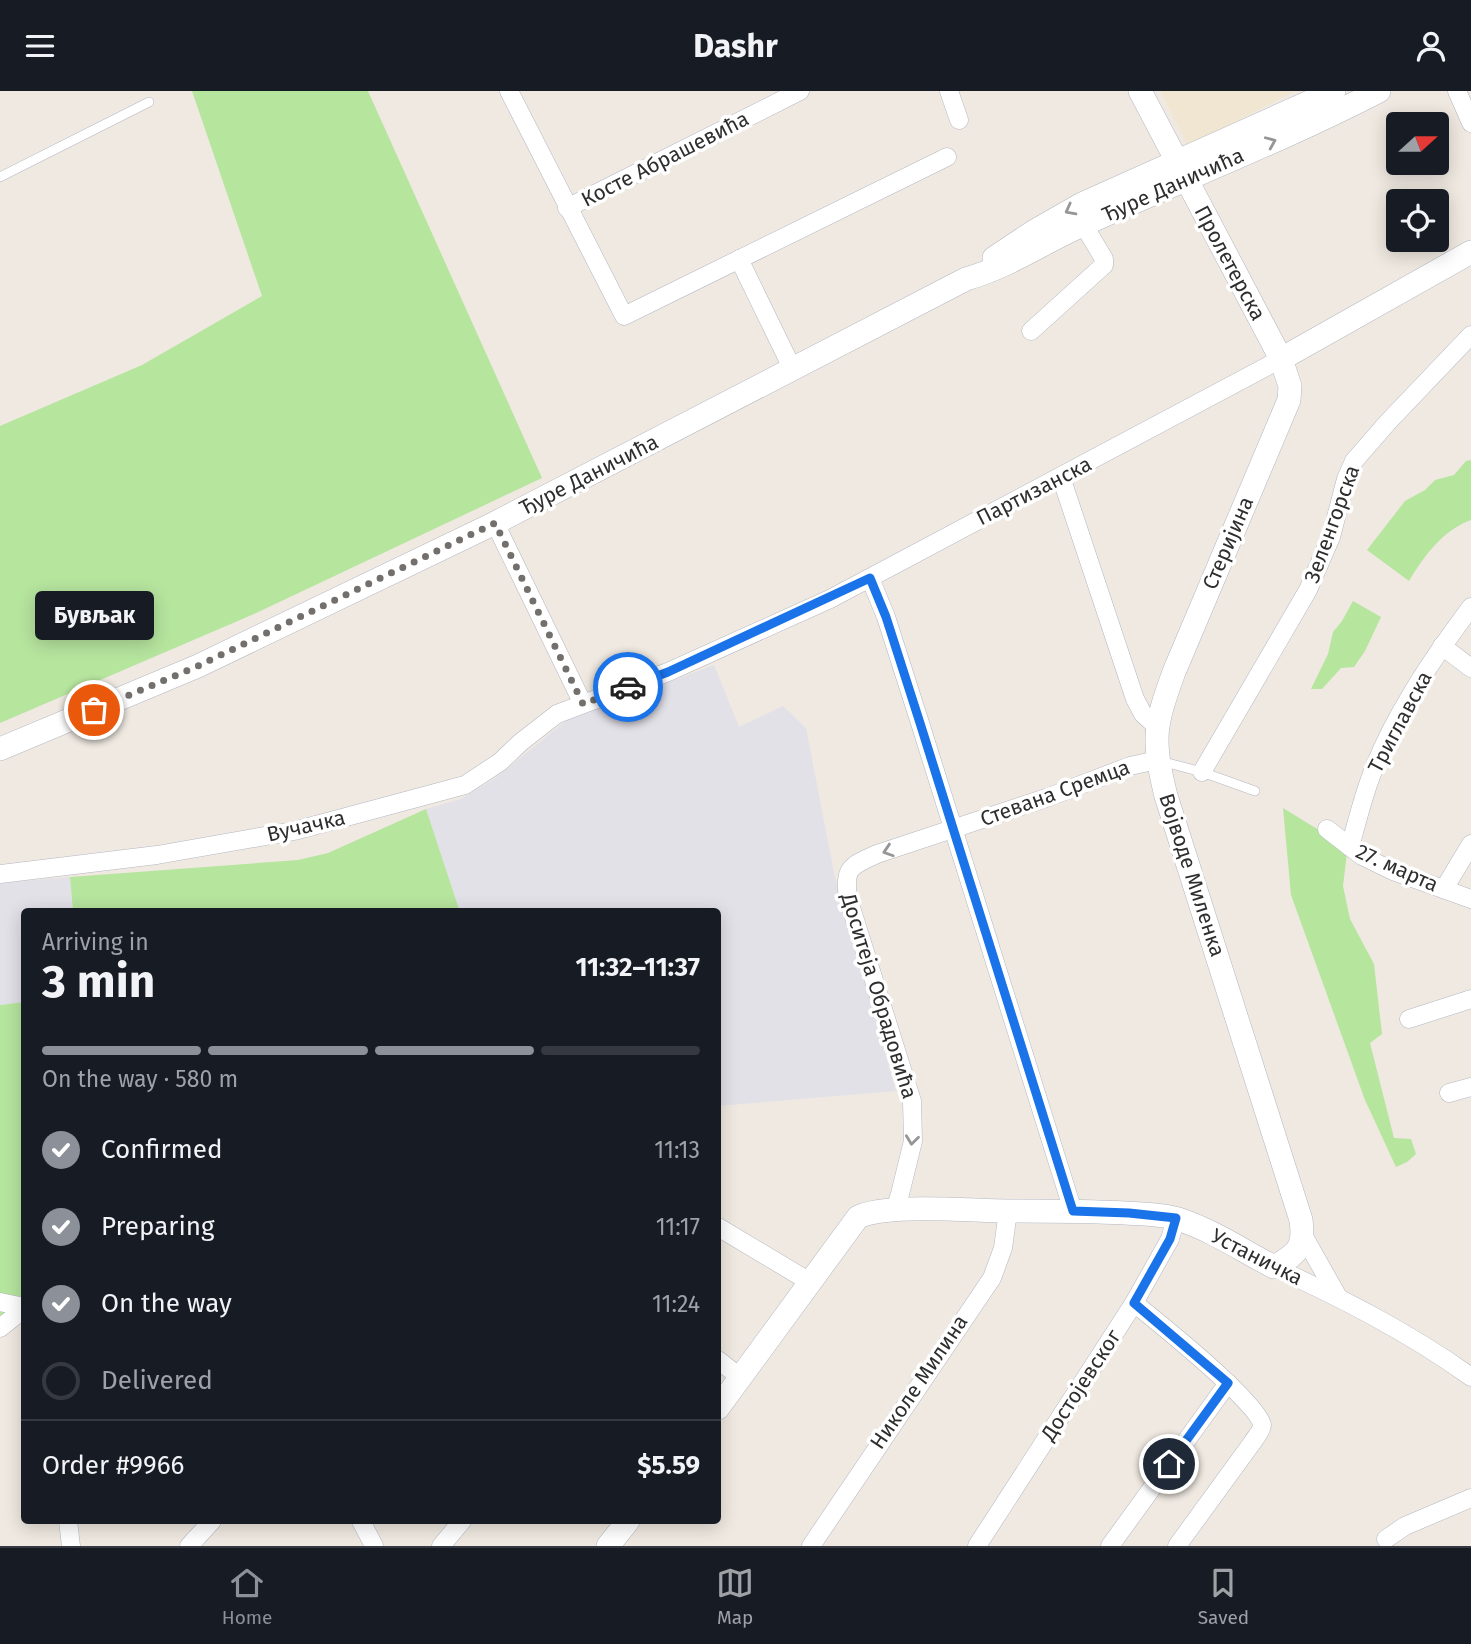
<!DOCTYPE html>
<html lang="en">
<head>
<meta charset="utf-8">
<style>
	body { margin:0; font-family:"Fira Sans",sans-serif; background:#242831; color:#f1f3f6; height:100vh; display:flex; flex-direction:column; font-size:26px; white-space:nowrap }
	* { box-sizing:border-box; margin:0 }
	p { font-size:23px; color:#9ea1a6 }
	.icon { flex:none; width:38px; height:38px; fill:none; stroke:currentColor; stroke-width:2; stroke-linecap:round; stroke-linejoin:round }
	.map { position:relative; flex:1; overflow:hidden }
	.details { position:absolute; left:21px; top:817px; width:700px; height:616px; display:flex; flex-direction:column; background:#171b24; border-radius:7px; box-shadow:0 4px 18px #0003 }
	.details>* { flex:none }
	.needle { width:46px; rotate:69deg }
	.tools { position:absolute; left:1386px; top:21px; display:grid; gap:14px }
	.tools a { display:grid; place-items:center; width:63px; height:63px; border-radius:7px; background:#171b24; box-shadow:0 4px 18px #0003; font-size:35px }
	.pin { position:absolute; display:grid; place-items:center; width:60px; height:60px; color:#fff; margin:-30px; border:4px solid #fff; border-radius:50%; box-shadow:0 2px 7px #0007 }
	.courier { position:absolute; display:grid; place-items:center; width:70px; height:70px; margin:-35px; border:5px solid #1a73e8; border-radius:50%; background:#fff; color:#222; box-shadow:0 2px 9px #0007 }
	.bubble { position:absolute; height:49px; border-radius:7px; background:#171b24; box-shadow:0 4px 18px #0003; font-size:23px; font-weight:700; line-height:49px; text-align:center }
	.headline em { font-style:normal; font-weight:700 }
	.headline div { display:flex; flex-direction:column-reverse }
	.headline { display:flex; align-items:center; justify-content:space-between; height:119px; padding:0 21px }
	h1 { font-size:46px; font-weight:700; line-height:52px }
	.bar { display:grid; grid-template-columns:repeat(4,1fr); gap:10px 7px; align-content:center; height:84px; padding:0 21px }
	.bar i { height:9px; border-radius:5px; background:#363941 }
	.bar .active { background:#8c9099 }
	.bar p { grid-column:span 4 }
	.line { display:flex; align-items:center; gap:18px; padding:0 21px; border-top:2px solid #363941 }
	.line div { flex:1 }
	ol { padding:0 21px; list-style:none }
	li { display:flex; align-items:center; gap:21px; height:77px }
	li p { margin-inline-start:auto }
	li .icon { padding:7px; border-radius:50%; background:#8c9099; color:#fff; stroke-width:4 }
	li:last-child { color:#9ea1a6 }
	li i { width:38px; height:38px; border:4px solid #363941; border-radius:50% }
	header { display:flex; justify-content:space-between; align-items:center; height:91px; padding:0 21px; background:#171b24; font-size:32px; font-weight:700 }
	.dock { display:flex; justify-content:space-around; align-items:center; height:98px; border-top:2px solid #363941; background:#171b24; font-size:19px; color:#9ea1a6 }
	.dock a { display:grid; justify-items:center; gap:4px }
	.dock .active { color:#8c9099 }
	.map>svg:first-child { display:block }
	.industrial { fill:#e3e1e8 }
	.education { fill:#f0e6d1 }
	.green { fill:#b6e59e }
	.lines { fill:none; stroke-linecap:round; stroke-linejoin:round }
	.service-casing { stroke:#b4b7c1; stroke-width:10 }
	.minor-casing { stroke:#b4b7c1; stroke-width:19 }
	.tertiary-casing { stroke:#b4b7c1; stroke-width:24 }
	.service { stroke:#fff; stroke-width:9 }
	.minor { stroke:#fff; stroke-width:18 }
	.tertiary { stroke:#fff; stroke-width:23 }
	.oneway { stroke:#969696 }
	.done { stroke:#726f6d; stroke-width:7; stroke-dasharray:0 12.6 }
	.route { stroke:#1a73e8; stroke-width:9 }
	.labels { text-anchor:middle; stroke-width:7; stroke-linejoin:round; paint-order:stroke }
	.street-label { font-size:21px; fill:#2e2e2e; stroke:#fff }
</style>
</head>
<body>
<header><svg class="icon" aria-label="menu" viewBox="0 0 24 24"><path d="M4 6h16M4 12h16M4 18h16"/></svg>Dashr<svg class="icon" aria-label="person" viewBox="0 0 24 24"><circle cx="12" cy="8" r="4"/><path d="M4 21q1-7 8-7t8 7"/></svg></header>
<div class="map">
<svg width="1471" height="1455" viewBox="0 0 1471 1455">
	<rect width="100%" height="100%" fill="#efe9e1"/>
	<!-- industrial -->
	<g class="industrial">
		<polygon points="714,574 739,636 783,615 806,637 835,787 896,1000 718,1015 718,821 460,821 426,718 461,708 494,688 567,629"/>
		<polygon points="70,786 73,821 24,821 24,911 0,914 0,792"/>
	</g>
	<!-- education -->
	<polygon class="education" points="1160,0 1295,0 1188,55"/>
	<!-- green -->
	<g class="green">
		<polygon points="192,0 368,0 542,387 254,523 0,632 0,335 142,274 262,205"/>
		<path d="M1471,369v60c-28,10 -47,36 -62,61l-42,-31 38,-49 20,-11 10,-10 19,-5 12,-14z"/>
		<polygon points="1353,510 1381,526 1365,560 1354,576 1341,577 1322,598 1311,598 1328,563 1333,541 1342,530"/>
		<polygon points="1283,717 1322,741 1347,762 1343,795 1350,828 1374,873 1382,943 1370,952 1394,1047 1411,1048 1416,1063 1407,1071 1396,1076 1365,1009 1291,804"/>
		<polygon points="426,718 460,821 73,821 70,786 298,769 328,762"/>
		<polygon points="24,911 24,1211 0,1230 0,914"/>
	</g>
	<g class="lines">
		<defs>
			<g id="service">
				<polyline points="0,86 149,11"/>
				<polyline points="1160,670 1202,681 1255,700"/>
			</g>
			<g id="minor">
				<polyline points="509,0 624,225 947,66"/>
				<polyline points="949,0 959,29"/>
				<polyline points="1457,0 1471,32"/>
				<polyline points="567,117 800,0"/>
				<polyline points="739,168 793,279"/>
				<polyline points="1031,240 1104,174 1104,168 1083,133"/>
				<polyline points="1061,386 1135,608 1143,623 1156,635"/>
				<polyline points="495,432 583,613"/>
				<polyline points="870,487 886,526 920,632 1073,1120"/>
				<polyline points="1442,555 1471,577"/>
				<polyline points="1202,681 1308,499 1331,446 1346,388 1354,370 1388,331 1471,244"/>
				<polyline points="1327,738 1362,765 1393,780 1471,808"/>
				<path d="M1350,756c6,-22 12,-46 20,-68 21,-60 63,-121 101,-172"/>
				<polyline points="0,783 157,764 294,740 465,694 500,671 521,651 557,623 668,581 830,508 1281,268"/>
				<polyline points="1444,798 1471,753"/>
				<polyline points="1409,928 1471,908"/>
				<polyline points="1449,1002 1471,996"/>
				<path d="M894,1120l6,-17 13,-53 -1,-40 -64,-203c-4,-30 2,-32 29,-44l172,-57 81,-31 27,-6"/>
				<polyline points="718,1136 810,1191"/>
				<polyline points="1303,1144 1338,1206"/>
				<path d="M1274,1176c69,32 136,66 197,110"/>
				<polyline points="0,1211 24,1216"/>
				<path d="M1134,1212c20,16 128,103 128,122 0,6 -7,13 -10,18l-75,103"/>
				<polyline points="0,1237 24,1218"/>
				<polyline points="718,1269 741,1287"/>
				<polyline points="68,1430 71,1455"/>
				<polyline points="361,1430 374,1455"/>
				<polyline points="1386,1448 1405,1435 1471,1407"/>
				<polyline points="189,1455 212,1430"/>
				<polyline points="441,1455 462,1430"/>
				<polyline points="811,1455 992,1187 1003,1157 1008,1120"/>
				<polyline points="977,1455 1134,1212 1170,1148 1176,1127"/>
				<polyline points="1110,1455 1228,1292"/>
			</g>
			<g id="tertiary">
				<polyline points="994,167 1033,141 1082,113 1334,0"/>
				<polyline points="1281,268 1471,161"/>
				<path d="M0,658l198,-83 297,-143 471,-244c45,-13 79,-38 121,-56 97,-44 197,-83 292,-132"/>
				<path d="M718,1317l140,-191c29,-14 114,-6 149,-6 40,0 79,0 118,2 18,1 37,1 53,6 34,11 65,32 96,48 23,-13 31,-19 27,-47l-135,-424c-14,-57 -12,-69 8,-124l115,-272 1,-14 -9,-27 -141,-268"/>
				<polyline points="608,1455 628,1430"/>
			</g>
		</defs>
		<!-- service casing -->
		<use href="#service" class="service-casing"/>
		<!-- minor casing -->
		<use href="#minor" class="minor-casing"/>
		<!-- tertiary casing -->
		<use href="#tertiary" class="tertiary-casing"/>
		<!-- service -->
		<use href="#service" class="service"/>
		<!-- minor -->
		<use href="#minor" class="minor"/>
		<!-- tertiary -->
		<use href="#tertiary" class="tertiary"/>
	</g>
	<!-- one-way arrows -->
	<defs><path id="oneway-chevron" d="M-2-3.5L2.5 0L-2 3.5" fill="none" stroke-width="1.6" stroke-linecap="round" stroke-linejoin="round" transform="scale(1.75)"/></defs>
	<g class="oneway">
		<use href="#oneway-chevron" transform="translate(1271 51) rotate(-23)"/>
		<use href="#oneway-chevron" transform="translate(1070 119) rotate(152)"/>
		<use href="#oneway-chevron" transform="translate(888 760) rotate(162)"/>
		<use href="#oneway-chevron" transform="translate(912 1049) rotate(97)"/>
	</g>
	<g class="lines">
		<!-- done -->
		<polyline class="done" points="94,619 198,575 495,432 583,613 628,596"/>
		<!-- route -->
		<polyline class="route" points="628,596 668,581 870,487 886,526 920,632 1073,1120 1129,1122 1176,1127 1170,1148 1134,1212 1228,1292 1169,1373"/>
	</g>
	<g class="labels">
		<!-- street labels -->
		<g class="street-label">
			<text transform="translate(665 68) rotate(-27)" y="7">Косте Абрашевића</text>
			<text transform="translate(1173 94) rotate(-24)" y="7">Ђуре Даничића</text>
			<text transform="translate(1230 172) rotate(62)" y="7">Пролетерска</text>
			<text transform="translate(589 384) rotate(-27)" y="7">Ђуре Даничића</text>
			<text transform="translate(1034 400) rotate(-27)" y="7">Партизанска</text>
			<text transform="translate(1332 433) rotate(-70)" y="7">Зеленгорска</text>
			<text transform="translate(1228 452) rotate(-67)" y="7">Стеријина</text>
			<text transform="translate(1400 631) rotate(-62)" y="7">Триглавска</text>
			<text transform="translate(1055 702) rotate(-20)" y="7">Стевана Сремца</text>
			<text transform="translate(306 735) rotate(-13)" y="7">Вучачка</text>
			<text transform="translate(1397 777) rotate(24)" y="7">27. марта</text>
			<text transform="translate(1192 784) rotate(72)" y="7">Војводе Миленка</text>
			<text transform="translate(879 905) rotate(73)" y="7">Доситеја Обрадовића</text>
			<text transform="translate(1257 1166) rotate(27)" y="7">Устаничка</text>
			<text transform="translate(919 1291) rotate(-56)" y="7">Николе Милина</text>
			<text transform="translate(1081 1294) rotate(-57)" y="7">Достојевског</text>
		</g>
	</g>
</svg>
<div class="tools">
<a><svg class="needle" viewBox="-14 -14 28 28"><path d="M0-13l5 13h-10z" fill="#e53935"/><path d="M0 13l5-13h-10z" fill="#9ea1a6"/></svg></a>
<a><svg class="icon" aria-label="locate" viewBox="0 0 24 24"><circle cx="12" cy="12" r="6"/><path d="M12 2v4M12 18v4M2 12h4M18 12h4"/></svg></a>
</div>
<div class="pin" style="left:94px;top:619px;background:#ea580c"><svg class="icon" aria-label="bag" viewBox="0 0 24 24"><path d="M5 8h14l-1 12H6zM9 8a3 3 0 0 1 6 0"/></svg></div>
<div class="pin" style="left:1169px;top:1373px;background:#1f2937"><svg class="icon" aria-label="home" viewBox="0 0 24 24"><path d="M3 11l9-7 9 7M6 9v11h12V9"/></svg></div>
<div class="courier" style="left:628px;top:596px"><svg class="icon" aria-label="car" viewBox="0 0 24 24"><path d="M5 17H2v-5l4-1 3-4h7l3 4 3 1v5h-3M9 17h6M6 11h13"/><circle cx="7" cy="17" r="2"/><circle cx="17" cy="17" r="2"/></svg></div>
<div class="bubble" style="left:35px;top:500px;width:119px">Бувљак</div>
<section class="details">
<div class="headline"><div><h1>3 min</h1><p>Arriving in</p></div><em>11:32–11:37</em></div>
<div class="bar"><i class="active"></i><i class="active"></i><i class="active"></i><i></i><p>On the way · 580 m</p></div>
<ol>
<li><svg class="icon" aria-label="check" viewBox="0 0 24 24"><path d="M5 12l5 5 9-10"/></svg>Confirmed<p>11:13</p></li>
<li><svg class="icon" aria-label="check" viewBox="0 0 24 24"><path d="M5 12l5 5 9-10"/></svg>Preparing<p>11:17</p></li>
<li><svg class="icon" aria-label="check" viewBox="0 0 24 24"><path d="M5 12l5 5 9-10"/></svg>On the way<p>11:24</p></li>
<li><i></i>Delivered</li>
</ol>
<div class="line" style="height:91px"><div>Order #9966</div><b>$5.59</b></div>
</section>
</div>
<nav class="dock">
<a class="active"><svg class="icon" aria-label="home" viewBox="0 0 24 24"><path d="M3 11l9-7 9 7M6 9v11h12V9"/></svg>Home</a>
<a><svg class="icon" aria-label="map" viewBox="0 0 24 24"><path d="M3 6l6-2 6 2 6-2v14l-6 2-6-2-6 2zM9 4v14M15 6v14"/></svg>Map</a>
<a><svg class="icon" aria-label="saved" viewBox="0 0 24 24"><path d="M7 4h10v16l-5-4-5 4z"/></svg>Saved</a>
</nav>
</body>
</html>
